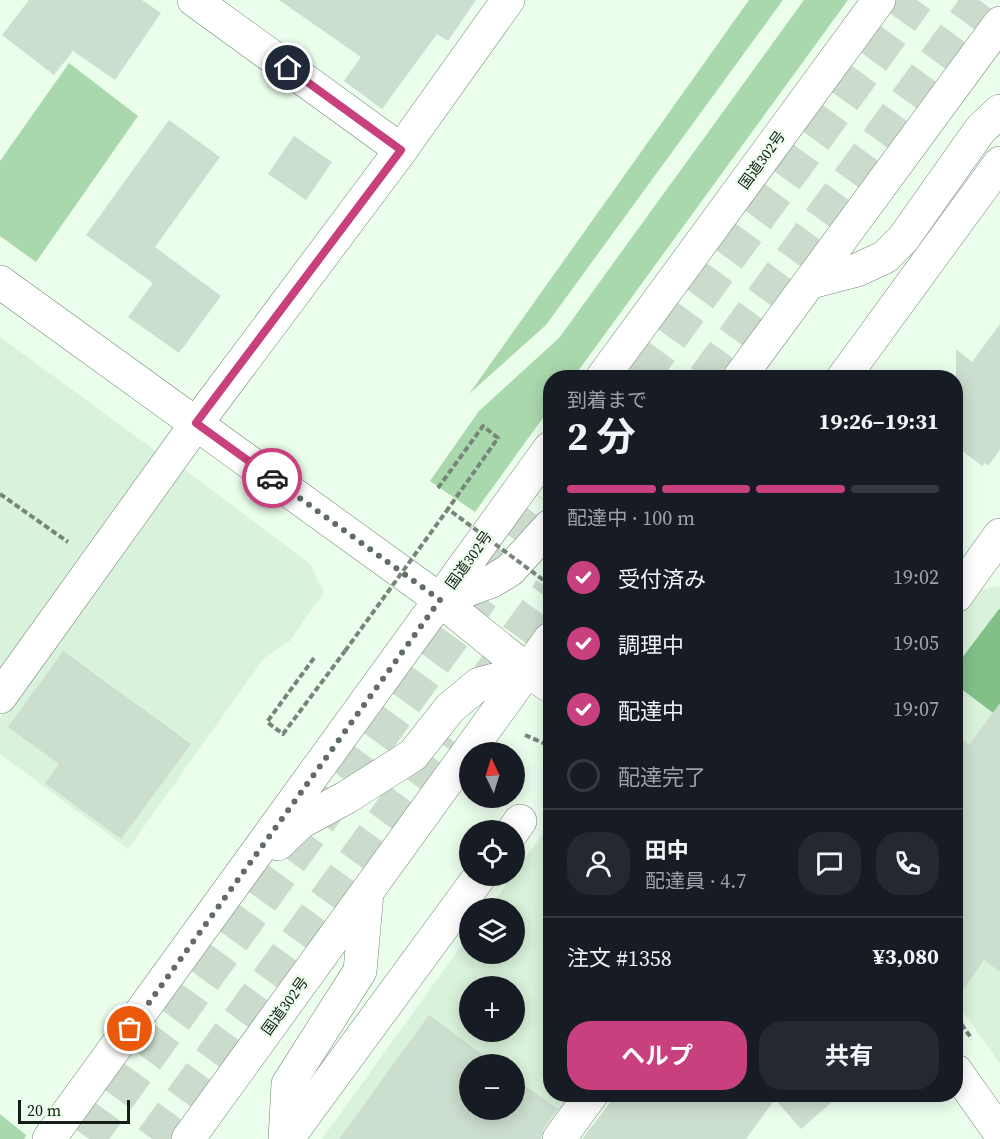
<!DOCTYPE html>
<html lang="ja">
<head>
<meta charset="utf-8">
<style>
	body { margin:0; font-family:"Source Serif 4","Noto Sans JP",serif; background:#242831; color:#f1f3f6; height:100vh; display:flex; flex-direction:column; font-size:22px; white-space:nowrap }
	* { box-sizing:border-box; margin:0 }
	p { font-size:20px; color:#9ea1a6 }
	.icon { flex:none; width:33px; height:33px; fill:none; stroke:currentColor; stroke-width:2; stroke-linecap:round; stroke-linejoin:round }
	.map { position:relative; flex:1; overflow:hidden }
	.sheet { position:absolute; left:543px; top:370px; width:420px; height:732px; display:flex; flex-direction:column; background:#171b24; border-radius:24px; box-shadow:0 3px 15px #0003 }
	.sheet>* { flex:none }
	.needle { width:39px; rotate:356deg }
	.tools { position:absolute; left:459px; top:742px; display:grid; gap:12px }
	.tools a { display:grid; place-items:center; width:66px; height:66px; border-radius:50%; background:#171b24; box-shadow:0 3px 15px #0003; font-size:30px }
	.scale { position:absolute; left:18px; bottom:15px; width:112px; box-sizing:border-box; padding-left:6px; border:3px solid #171d17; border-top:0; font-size:16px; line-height:21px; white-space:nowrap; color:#171d17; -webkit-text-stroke:4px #ebfeec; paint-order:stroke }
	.pin { position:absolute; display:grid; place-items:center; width:51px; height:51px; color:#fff; margin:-26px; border:3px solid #fff; border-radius:50%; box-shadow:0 2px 6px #0007 }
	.courier { position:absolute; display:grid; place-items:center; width:60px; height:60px; margin:-30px; border:4px solid #c8407d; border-radius:50%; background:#fff; color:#222; box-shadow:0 2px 8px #0007 }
	.summary em { font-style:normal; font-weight:700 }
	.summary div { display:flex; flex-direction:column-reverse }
	.summary { display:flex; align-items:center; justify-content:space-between; height:102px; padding:0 24px }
	h1 { font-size:39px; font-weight:700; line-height:45px }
	.bar { display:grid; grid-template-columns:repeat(4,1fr); gap:9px 6px; align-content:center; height:72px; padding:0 24px }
	.bar i { height:8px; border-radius:4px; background:#363941 }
	.bar .selected { background:#c8407d }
	.bar p { grid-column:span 4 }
	.line { display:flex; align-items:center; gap:15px; padding:0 24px; border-top:2px solid #363941 }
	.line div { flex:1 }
	.round { display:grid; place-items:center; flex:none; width:63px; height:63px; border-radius:24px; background:#242831 }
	ol { padding:0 24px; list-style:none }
	li { display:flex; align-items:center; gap:18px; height:66px }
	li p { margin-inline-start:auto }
	li .icon { padding:6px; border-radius:50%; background:#c8407d; color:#fff; stroke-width:4 }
	li:last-child { color:#9ea1a6 }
	li i { width:33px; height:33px; border:3px solid #363941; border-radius:50% }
	.primary-button { display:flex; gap:12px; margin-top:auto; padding:12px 24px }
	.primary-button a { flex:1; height:69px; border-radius:24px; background:#c8407d; color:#fff; font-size:24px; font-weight:700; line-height:69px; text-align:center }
	.primary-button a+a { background:#242831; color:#f1f3f6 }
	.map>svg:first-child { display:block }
	.built { fill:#d9f2db; fill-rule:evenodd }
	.green { fill:#a9d8ac }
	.water { fill:#82c088 }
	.building { fill:#ccdecd }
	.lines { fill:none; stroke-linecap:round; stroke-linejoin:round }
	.highway-tunnel { stroke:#cbdccc; stroke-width:33; stroke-dasharray:33 16; stroke-linecap:butt }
	.minor-casing { stroke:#758576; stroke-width:34 }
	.highway-casing { stroke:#758576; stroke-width:34 }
	.path { stroke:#798579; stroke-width:4; stroke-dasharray:6 3; stroke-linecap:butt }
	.minor { stroke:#fff; stroke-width:33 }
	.highway { stroke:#fff; stroke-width:33 }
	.path-bridge { stroke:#798579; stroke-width:4; stroke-dasharray:6 3; stroke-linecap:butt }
	.done { stroke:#616c62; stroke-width:6; stroke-dasharray:0 10.8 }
	.route { stroke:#c8407d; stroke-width:8 }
	.labels { text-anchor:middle; stroke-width:5; stroke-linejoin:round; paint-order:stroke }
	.street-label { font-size:15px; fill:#171d17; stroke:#ebfeec }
</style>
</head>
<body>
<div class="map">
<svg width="1000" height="1139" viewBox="0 0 1000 1139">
	<rect width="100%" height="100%" fill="#ebfeec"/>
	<!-- built -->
	<g class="built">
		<polygon points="0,337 160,454 0,673"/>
		<polygon points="184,469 310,564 324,592 290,641 264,658 128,849 0,754 0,718"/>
		<polygon points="1000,586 1000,1064 956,1001 956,618 977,590"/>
		<path d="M550,823v272h20l-7,10 -24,34h-217l147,-204 1,19h44v-45h-25zM470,987h44v45h-44zM470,1065h44v45h-44z"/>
	</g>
	<!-- green -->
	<g class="green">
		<polygon points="749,0 783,0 546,325 469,394"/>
		<polygon points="804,0 848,0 573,378 550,378 550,408 475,512 430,481 479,411 559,338"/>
		<polygon points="69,63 138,116 36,262 0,236 0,161"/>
		<polygon points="0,1114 26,1135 24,1139 0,1139"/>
	</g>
	<!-- water -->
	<polygon class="water" points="999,609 1000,610 1000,718 956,685 956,666"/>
	<!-- building -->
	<g class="building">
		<polygon points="29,0 142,0 161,13 115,80 73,51 54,75 2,35"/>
		<polygon points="279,0 476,0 448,41 437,34 382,109 344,81 361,57"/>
		<polygon points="169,120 220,157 155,247 221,296 179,353 128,317 153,283 86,235"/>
		<polygon points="294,136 332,162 306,200 268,174"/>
		<polygon points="1000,324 1000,450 988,466 985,463 982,466 956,446 956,349 972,362"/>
		<polygon points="63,651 191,744 121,839 45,783 59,764 8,727"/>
		<polygon points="1000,703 1000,972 984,960 956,1000 956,735 969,745"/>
		<polygon points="429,1015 497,1065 470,1065 470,1110 514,1110 514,1078 558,1109 544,1128 541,1139 339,1139"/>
		<polygon points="616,1095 840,1095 801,1129 775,1099 746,1139 582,1139"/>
	</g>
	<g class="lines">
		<!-- highway-tunnel -->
		<g class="highway-tunnel">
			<polyline points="642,378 917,0"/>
			<polyline points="704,378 979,0"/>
			<polyline points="488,676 550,590"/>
			<polyline points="89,1139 550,504"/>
			<polyline points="152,1139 445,735"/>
		</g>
		<defs>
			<g id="minor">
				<polyline points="194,0 401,150"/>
				<polyline points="0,282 440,600 528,671 550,686"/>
				<polyline points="811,282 857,270 885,257 903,239 980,130 1000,111"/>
				<polyline points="843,378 1000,163"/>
				<polyline points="956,596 1000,535"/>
				<polyline points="0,697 196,424 401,150 508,0"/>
				<polyline points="513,831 520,821"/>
				<polyline points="956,1071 1000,1133"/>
				<polyline points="285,1139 288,1084 360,971 367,893"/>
				<polyline points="287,1139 480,876"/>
				<polyline points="559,1139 591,1095"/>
			</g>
			<g id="highway">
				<polyline points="602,378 879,0"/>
				<polyline points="739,378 1000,23"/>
				<polyline points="440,600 492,581 510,570 550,526"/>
				<polyline points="278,844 301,822 347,797 413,755 450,708 479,684 528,671"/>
				<polyline points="49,1139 550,448"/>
				<polyline points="188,1139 550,639"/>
			</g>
		</defs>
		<!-- minor casing -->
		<use href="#minor" class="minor-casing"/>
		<!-- highway casing -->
		<use href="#highway" class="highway-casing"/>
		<!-- path -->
		<g class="path">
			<polyline points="438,488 483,426 498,438 448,509"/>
			<polyline points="0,494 68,542"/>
			<polyline points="314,658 267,722 283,734 345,651"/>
			<polyline points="525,735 550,746"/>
			<polyline points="956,1017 972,1039"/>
		</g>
		<!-- minor -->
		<use href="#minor" class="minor"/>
		<!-- highway -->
		<use href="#highway" class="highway"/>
		<!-- path-bridge -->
		<polyline class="path-bridge" points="345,651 448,509 550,585"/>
	</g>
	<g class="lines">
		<!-- done -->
		<polyline class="done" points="130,1029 440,600 272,478"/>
		<!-- route -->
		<polyline class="route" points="272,478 196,423 401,150 288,68"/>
	</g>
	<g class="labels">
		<!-- street labels -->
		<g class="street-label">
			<text transform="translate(762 160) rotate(-54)" y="5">国道302号</text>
			<text transform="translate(469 560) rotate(-54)" y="5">国道302号</text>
			<text transform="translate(285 1006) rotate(-54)" y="5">国道302号</text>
		</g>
	</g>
</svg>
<div class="tools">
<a><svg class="needle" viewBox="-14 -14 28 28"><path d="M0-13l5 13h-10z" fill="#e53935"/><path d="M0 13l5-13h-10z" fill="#9ea1a6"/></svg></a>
<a><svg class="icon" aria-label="locate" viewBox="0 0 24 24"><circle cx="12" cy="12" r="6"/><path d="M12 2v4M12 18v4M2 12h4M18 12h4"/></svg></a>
<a><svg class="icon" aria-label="layers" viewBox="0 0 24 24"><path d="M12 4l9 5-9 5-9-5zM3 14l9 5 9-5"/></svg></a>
<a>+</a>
<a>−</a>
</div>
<div class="scale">20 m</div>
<div class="pin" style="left:130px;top:1029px;background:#ea580c"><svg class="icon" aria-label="bag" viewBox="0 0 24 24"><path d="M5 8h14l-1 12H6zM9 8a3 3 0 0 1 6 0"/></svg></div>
<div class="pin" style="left:288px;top:68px;background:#1f2937"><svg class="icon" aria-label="home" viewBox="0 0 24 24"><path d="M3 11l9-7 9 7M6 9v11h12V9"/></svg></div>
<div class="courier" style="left:272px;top:478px"><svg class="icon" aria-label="car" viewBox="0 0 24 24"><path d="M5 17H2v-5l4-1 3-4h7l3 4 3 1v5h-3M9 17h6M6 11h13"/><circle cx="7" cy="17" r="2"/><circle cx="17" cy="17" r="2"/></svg></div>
<section class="sheet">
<div class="summary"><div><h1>2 分</h1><p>到着まで</p></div><em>19:26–19:31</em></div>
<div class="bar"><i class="selected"></i><i class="selected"></i><i class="selected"></i><i></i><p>配達中 · 100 m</p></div>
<ol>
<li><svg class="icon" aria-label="check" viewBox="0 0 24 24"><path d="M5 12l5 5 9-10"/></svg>受付済み<p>19:02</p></li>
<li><svg class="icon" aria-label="check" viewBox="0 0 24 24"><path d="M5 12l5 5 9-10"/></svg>調理中<p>19:05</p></li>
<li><svg class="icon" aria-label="check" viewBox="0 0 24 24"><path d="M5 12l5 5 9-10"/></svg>配達中<p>19:07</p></li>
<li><i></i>配達完了</li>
</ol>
<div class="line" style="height:108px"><a class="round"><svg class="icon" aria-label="person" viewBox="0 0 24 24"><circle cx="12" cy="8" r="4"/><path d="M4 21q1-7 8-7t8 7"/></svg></a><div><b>田中</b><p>配達員 · 4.7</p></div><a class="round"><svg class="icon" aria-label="chat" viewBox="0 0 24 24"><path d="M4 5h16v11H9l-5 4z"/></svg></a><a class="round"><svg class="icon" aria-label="phone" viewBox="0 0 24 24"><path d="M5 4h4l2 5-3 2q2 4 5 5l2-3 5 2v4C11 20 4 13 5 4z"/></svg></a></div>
<div class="line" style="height:78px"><div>注文 #1358</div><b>¥3,080</b></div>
<div class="primary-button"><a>ヘルプ</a><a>共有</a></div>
</section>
</div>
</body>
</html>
